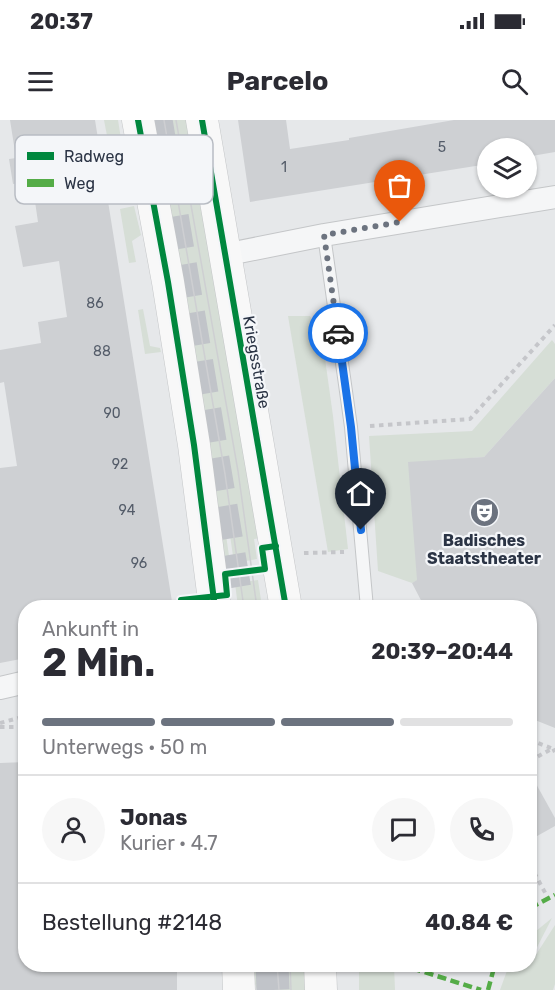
<!DOCTYPE html>
<html lang="de">
<head>
<meta charset="utf-8">
<style>
	body { margin:0; font-family:Rubik,sans-serif; background:#f7f7f7; color:#2b2b33; height:100vh; display:flex; flex-direction:column; font-size:22px; white-space:nowrap }
	* { box-sizing:border-box; margin:0 }
	p { font-size:20px; color:#7c7c81 }
	.icon { flex:none; width:33px; height:33px; fill:none; stroke:currentColor; stroke-width:2; stroke-linecap:round; stroke-linejoin:round }
	.map { position:relative; flex:1; overflow:hidden }
	.panel { position:absolute; left:18px; top:480px; width:519px; height:372px; display:flex; flex-direction:column; background:#fff; border-radius:24px; box-shadow:0 2px 4px #0004 }
	.panel>* { flex:none }
	.controls { position:absolute; left:477px; top:18px; display:grid; gap:12px }
	.controls a { display:grid; place-items:center; width:60px; height:60px; border-radius:50%; background:#fff; box-shadow:0 2px 4px #0004; font-size:30px }
	.pin { position:absolute; display:grid; place-items:center; width:51px; height:51px; color:#fff; margin:-62px -26px; border-radius:50% 50% 50% 0; rotate:-45deg; box-shadow:0 0 6px #0007 }
	.pin .icon { rotate:45deg }
	.courier { position:absolute; display:grid; place-items:center; width:60px; height:60px; margin:-30px; border:4px solid #1a73e8; border-radius:50%; background:#fff; color:#222; box-shadow:0 2px 8px #0007 }
	.summary em { font-style:normal; font-weight:700 }
	.summary div { display:flex; flex-direction:column-reverse }
	.summary { display:flex; align-items:center; justify-content:space-between; height:102px; padding:0 24px }
	h1 { font-size:39px; font-weight:700; line-height:45px }
	.bar { display:grid; grid-template-columns:repeat(4,1fr); gap:9px 6px; align-content:center; height:72px; padding:0 24px }
	.bar i { height:8px; border-radius:4px; background:#e1e1e2 }
	.bar .active { background:#6c737f }
	.bar p { grid-column:span 4 }
	.line { display:flex; align-items:center; gap:15px; padding:0 24px; border-top:2px solid #e1e1e2 }
	.line div { flex:1 }
	.round { display:grid; place-items:center; flex:none; width:63px; height:63px; border-radius:32px; background:#f7f7f7 }
	.status { display:flex; justify-content:space-between; align-items:center; height:42px; padding:0 30px; background:#fff; direction:ltr }
	.status svg { height:16px; fill:currentColor }
	header { display:flex; justify-content:space-between; align-items:center; height:78px; padding:0 24px; background:#fff; font-size:27px; font-weight:700 }
	.map>svg:first-child { display:block }
	.green { fill:#d6ded6 }
	.building { fill:#ced0d3 }
	.lines { fill:none; stroke-linecap:round; stroke-linejoin:round }
	.primary-tunnel { stroke:#c1c4c9; stroke-width:33; stroke-dasharray:33 16; stroke-linecap:butt }
	.service-casing { stroke:#c4c6c8; stroke-width:14 }
	.minor-casing { stroke:#c4c6c8; stroke-width:24 }
	.secondary-casing { stroke:#c4c6c8; stroke-width:33 }
	.path { stroke:#c5c6ca; stroke-width:4; stroke-dasharray:4.5 4.5; stroke-linecap:butt }
	.service { stroke:#f5f6f7; stroke-width:12 }
	.minor { stroke:#f5f6f7; stroke-width:22 }
	.secondary { stroke:#f8f8f8; stroke-width:32 }
	.tram { stroke:#cecfd2; stroke-width:1.5 }
	.quiet { stroke:#54ac47; stroke-width:4.5; stroke-dasharray:9 4.5; stroke-linecap:butt }
	.cycleway-casing { stroke:#f4f6f9; stroke-width:10 }
	.cycleway { stroke:#00873e; stroke-width:6 }
	.done { stroke:#6c737f; stroke-width:6; stroke-dasharray:0 10.8 }
	.route { stroke:#1a73e8; stroke-width:8 }
	.labels { text-anchor:middle; stroke-width:4.5; stroke-linejoin:round; paint-order:stroke }
	.number-label { font-size:14px; fill:#545c69 }
	.street-label { font-size:16px; fill:#2b3445; stroke:#f4f6f9 }
	.poi-label { font-size:16px; font-weight:bold; fill:#2b3445; stroke:#f4f6f9 }
	.key { fill:#f4f6f9; stroke:#b8bcc3; stroke-width:1.5 }
	.key-label { font-size:16px; fill:#2b3445 }
</style>
</head>
<body>
<div class="status"><b>20:37</b><svg viewBox="0 0 49 12"><path d="M0 12V9h3v3zM5 12V6h3v6zM10 12V3h3v9zM15 12V0h3v12zM26 1h20v11H26zM47 4h2v5h-2z"/></svg></div>
<header><svg class="icon" aria-label="menu" viewBox="0 0 24 24"><path d="M4 6h16M4 12h16M4 18h16"/></svg>Parcelo<svg class="icon" aria-label="search" viewBox="0 0 24 24"><circle cx="10" cy="10" r="6"/><path d="M15 15l6 6"/></svg></header>
<div class="map">
<svg width="555" height="870" viewBox="0 0 555 870">
	<rect width="100%" height="100%" fill="#e6e8ea"/>
	<!-- green -->
	<g class="green">
		<polygon points="104,0 118,0 121,19 108,21"/>
		<polygon points="146,0 195,0 268,417 254,419 257,439 234,443 228,401 224,401 230,443 218,445"/>
		<polygon points="134,86 141,115 132,121 136,142 129,143 120,89"/>
		<polygon points="143,189 150,226 160,228 161,232 145,234 138,190"/>
		<polygon points="288,196 310,196 322,217 333,296 348,429 328,432"/>
		<polygon points="552,220 555,224 555,258 484,337 409,343 439,450 412,463 378,451 369,316 472,311"/>
		<polygon points="258,460 262,487 238,487 235,463"/>
		<polygon points="552,798 530,841 530,816"/>
		<polygon points="555,805 555,864 553,870 500,870 509,845 530,844"/>
		<polygon points="249,845 313,845 314,870 257,870"/>
		<polygon points="359,845 394,845 395,870 359,870"/>
	</g>
	<!-- building -->
	<g class="building">
		<polygon points="10,0 95,0 173,488 26,488 26,538 0,543 0,348 17,346 4,262 0,263 0,230 41,223 38,202 67,197 59,141 23,147 15,106 38,102 32,61 13,64 9,39 16,38"/>
		<polygon points="238,0 286,0 290,29 349,20 349,18 454,0 555,0 555,32 526,37 526,28 488,28 488,44 250,82"/>
		<polygon points="555,258 555,608 530,598 530,488 425,488 412,463 417,460 408,342 484,337"/>
		<polygon points="26,642 26,844 177,844 177,870 0,870 0,643"/>
		<polygon points="530,653 555,698 555,706 530,720"/>
	</g>
	<g class="lines">
		<!-- primary-tunnel -->
		<g class="primary-tunnel">
			<polyline points="156,0 238,488"/>
			<polyline points="272,844 273,870"/>
		</g>
		<defs>
			<polyline id="service" points="324,115 351,307 367,488"/>
			<g id="minor">
				<polyline points="224,135 324,115 555,77"/>
				<polyline points="0,568 26,562"/>
			</g>
			<g id="secondary">
				<polyline points="138,0 168,162 194,325 215,488"/>
				<polyline points="202,0 286,488"/>
				<polyline points="238,844 239,870"/>
				<polyline points="320,844 321,870"/>
			</g>
		</defs>
		<!-- service casing -->
		<use href="#service" class="service-casing"/>
		<!-- minor casing -->
		<use href="#minor" class="minor-casing"/>
		<!-- secondary casing -->
		<use href="#secondary" class="secondary-casing"/>
		<!-- path -->
		<g class="path">
			<polyline points="370,306 470,299 555,205"/>
			<polyline points="304,433 344,432"/>
			<polyline points="0,603 26,596"/>
			<polyline points="0,607 26,607"/>
			<polyline points="530,620 551,628"/>
			<polyline points="530,641 553,628 555,632"/>
			<polyline points="530,745 548,778"/>
		</g>
		<!-- service -->
		<use href="#service" class="service"/>
		<!-- minor -->
		<use href="#minor" class="minor"/>
		<!-- secondary -->
		<use href="#secondary" class="secondary"/>
		<!-- tram -->
		<g class="tram">
			<polyline points="164,0 225,354 244,488"/>
			<polyline points="176,0 238,351 257,488"/>
			<polyline points="277,844 279,870"/>
			<polyline points="290,844 291,870"/>
		</g>
		<!-- quiet -->
		<g class="quiet">
			<polyline points="530,788 555,775"/>
			<polyline points="399,844 481,870"/>
			<polyline points="488,870 495,844"/>
		</g>
		<defs>
			<g id="cycleway">
				<polyline points="138,0 168,162 194,325 215,488"/>
				<polyline points="202,0 286,488"/>
				<polyline points="181,480 227,475 225,454 265,449 262,428 276,426"/>
			</g>
		</defs>
		<!-- cycleway casing -->
		<use href="#cycleway" class="cycleway-casing"/>
		<!-- cycleway -->
		<use href="#cycleway" class="cycleway"/>
	</g>
	<g class="lines">
		<!-- done -->
		<polyline class="done" points="338,213 324,115 400,102"/>
		<!-- route -->
		<polyline class="route" points="338,213 351,307 361,410"/>
	</g>
	<!-- icons -->
	<defs>
		<symbol id="theatre-disc" viewBox="-11 -11 22 22"><circle r="9.5" fill="#6c737f" stroke="#f4f6f9"/><path d="M-5-5.5Q0-4 5-5.5V0Q5 5 0 6Q-5 5-5 0ZM-3.3-2.5H-1v1.5H-3.3ZM1-2.5H3.3v1.5H1ZM-2.8 1Q0 5.5 2.8 1Z" fill="#fff"/></symbol>
	</defs>
	<g fill-rule="evenodd">
		<use href="#theatre-disc" x="468" y="376" width="33" height="33"/>
	</g>
	<g class="labels">
		<!-- number labels -->
		<g class="number-label">
			<text x="442" y="32">5</text>
			<text x="284" y="52">1</text>
			<text x="95" y="188">86</text>
			<text x="102" y="236">88</text>
			<text x="112" y="298">90</text>
			<text x="120" y="349">92</text>
			<text x="127" y="395">94</text>
			<text x="139" y="448">96</text>
		</g>
		<!-- street labels -->
		<g class="street-label">
			<text transform="translate(257 242) rotate(80)" y="6">Kriegsstraße</text>
		</g>
		<!-- poi labels -->
		<g class="poi-label">
			<text x="484" y="426">Badisches<tspan x="484" dy="18">Staatstheater</tspan></text>
		</g>
	</g>
	<!-- legend -->
	<rect x="15" y="15" width="198" height="69" rx="9" class="key"/>
	<rect x="27" y="32" width="27" height="8" fill="#00873e"/>
	<rect x="27" y="59" width="27" height="8" fill="#54ac47"/>
	<g class="key-label">
		<text x="64" y="42">Radweg</text>
		<text x="64" y="69">Weg</text>
	</g>
</svg>
<div class="controls">
<a><svg class="icon" aria-label="layers" viewBox="0 0 24 24"><path d="M12 4l9 5-9 5-9-5zM3 14l9 5 9-5"/></svg></a>
</div>
<div class="pin" style="left:400px;top:102px;background:#ea580c"><svg class="icon" aria-label="bag" viewBox="0 0 24 24"><path d="M5 8h14l-1 12H6zM9 8a3 3 0 0 1 6 0"/></svg></div>
<div class="pin" style="left:361px;top:410px;background:#1f2937"><svg class="icon" aria-label="home" viewBox="0 0 24 24"><path d="M3 11l9-7 9 7M6 9v11h12V9"/></svg></div>
<div class="courier" style="left:338px;top:213px"><svg class="icon" aria-label="car" viewBox="0 0 24 24"><path d="M5 17H2v-5l4-1 3-4h7l3 4 3 1v5h-3M9 17h6M6 11h13"/><circle cx="7" cy="17" r="2"/><circle cx="17" cy="17" r="2"/></svg></div>
<section class="panel">
<div class="summary"><div><h1>2 Min.</h1><p>Ankunft in</p></div><em>20:39–20:44</em></div>
<div class="bar"><i class="active"></i><i class="active"></i><i class="active"></i><i></i><p>Unterwegs · 50 m</p></div>
<div class="line" style="height:108px"><a class="round"><svg class="icon" aria-label="person" viewBox="0 0 24 24"><circle cx="12" cy="8" r="4"/><path d="M4 21q1-7 8-7t8 7"/></svg></a><div><b>Jonas</b><p>Kurier · 4.7</p></div><a class="round"><svg class="icon" aria-label="chat" viewBox="0 0 24 24"><path d="M4 5h16v11H9l-5 4z"/></svg></a><a class="round"><svg class="icon" aria-label="phone" viewBox="0 0 24 24"><path d="M5 4h4l2 5-3 2q2 4 5 5l2-3 5 2v4C11 20 4 13 5 4z"/></svg></a></div>
<div class="line" style="height:78px"><div>Bestellung #2148</div><b>40.84 €</b></div>
</section>
</div>
</body>
</html>
